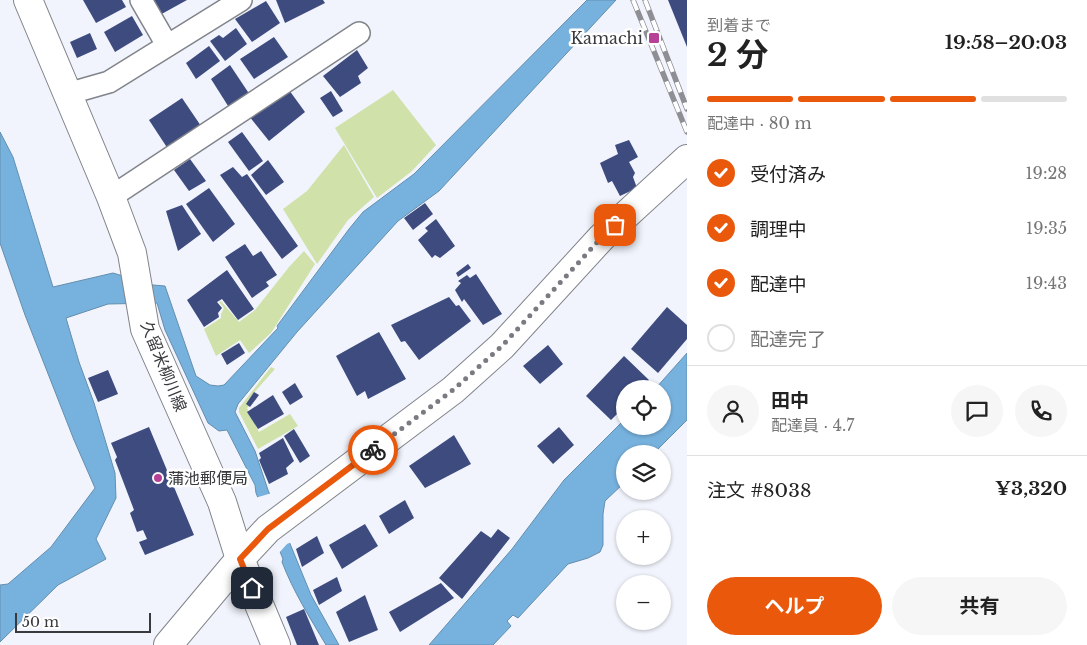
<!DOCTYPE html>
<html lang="ja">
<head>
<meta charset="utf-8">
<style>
	body { margin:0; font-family:"Libre Baskerville","Noto Sans JP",serif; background:#f6f6f6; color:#222; height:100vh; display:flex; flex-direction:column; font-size:19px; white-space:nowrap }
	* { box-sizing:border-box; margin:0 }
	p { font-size:16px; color:#767676 }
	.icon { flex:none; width:28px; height:28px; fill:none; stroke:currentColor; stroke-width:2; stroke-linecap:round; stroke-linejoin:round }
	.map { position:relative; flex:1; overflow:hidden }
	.side { display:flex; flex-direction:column; background:#fff; width:400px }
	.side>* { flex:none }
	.buttons { position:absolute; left:616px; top:380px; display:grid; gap:10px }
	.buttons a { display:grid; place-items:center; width:55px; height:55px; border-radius:50%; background:#fff; box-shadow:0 1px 4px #0004; font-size:25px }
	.scale { position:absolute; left:15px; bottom:12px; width:136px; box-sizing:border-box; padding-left:5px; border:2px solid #393a3d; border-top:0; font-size:14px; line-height:18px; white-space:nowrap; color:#393a3d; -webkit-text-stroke:4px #fff; paint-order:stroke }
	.pin { position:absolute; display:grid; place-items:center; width:42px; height:42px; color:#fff; margin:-21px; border-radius:10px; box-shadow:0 2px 8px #0006 }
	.courier { position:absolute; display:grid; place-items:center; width:50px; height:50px; margin:-25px; border:4px solid #ea580c; border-radius:50%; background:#fff; color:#222; box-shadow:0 1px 6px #0007 }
	.overview em { font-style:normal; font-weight:700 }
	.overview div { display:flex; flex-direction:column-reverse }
	.overview { display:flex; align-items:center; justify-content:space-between; height:85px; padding:0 20px }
	h1 { font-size:32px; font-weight:700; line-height:38px }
	.bar { display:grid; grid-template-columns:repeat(4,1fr); gap:8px 5px; align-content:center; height:60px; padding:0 20px }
	.bar i { height:6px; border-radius:4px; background:#e0e0e0 }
	.bar .on { background:#ea580c }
	.bar p { grid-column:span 4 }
	.line { display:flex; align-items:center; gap:12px; padding:0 20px; border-top:1px solid #e0e0e0 }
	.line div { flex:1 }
	.round { display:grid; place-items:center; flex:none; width:52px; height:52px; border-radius:26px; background:#f6f6f6 }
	ol { padding:0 20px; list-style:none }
	li { display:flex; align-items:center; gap:15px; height:55px }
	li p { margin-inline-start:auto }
	li .icon { padding:5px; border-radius:50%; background:#ea580c; color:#fff; stroke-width:4 }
	li:last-child { color:#767676 }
	li i { width:28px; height:28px; border:2px solid #e0e0e0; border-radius:50% }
	.primary-button { display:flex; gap:10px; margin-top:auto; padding:10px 20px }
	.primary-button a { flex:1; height:58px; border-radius:30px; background:#ea580c; color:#fff; font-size:20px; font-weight:700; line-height:58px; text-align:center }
	.primary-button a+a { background:#f6f6f6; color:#222 }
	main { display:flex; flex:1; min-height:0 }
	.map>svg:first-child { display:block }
	.green { fill:#d0e1aa }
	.water { fill:#77b2de; stroke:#648eae }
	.pier { fill:#f1f4fc }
	.building { fill:#3d4b7f }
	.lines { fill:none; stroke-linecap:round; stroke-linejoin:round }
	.street-casing { stroke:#81848a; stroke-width:24 }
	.secondary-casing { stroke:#81848a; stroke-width:30 }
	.primary-casing { stroke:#81848a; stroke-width:30 }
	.street { stroke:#fff; stroke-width:21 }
	.secondary { stroke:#fff; stroke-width:28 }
	.primary { stroke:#fff; stroke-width:28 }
	.rail-casing { stroke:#8d8f94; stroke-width:5.5 }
	.rail { stroke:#fff; stroke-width:4; stroke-dasharray:11; stroke-linecap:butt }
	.done { stroke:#797b80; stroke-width:5; stroke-dasharray:0 9 }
	.route { stroke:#ea580c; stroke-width:6 }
	.poi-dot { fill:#b84198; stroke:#fff; stroke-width:2 }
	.labels { text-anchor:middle; stroke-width:5; stroke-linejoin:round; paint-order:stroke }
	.poi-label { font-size:16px; fill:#393a3d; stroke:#fff; text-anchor:end }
	.street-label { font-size:16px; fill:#393a3d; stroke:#fff }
</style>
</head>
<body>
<main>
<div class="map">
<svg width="687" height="645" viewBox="0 0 687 645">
	<rect width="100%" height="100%" fill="#f1f4fc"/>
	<!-- green -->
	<g class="green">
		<polygon points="393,90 436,145 412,171 377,198 335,128"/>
		<polygon points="344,145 374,197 348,220 317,264 283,209 307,191"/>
		<polygon points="304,251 315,264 271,333 249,353 240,340 216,356 204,329 221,318 221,314 224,308 219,302 221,301 239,322 255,310 289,267"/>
		<polygon points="271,367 275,369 251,396 254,401 247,408 259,432 290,414 298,426 258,449 239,412 239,408"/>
	</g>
	<!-- water -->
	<g class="water">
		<path d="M587,0h29l-177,191 -41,30 -101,111 -59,72 -3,8 20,39 13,39 43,105 28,50h-13c-16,-27 -33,-54 -44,-83l1,-3 -27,-66 -1,-8 -28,-55 -8,1 -11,-8 -43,-93 -8,-27 -49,1 -42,14 13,44 15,41 21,70 1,25 -20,41 10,20 -48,26 -58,57v-57l8,-1 43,-37 44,-59 -21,-48 -49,-125 -25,-72v-111l13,25 40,130 60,-14 40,12 12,1 31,90 14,9 8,1 6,-1 54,-57 -1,-2 72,-97 14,-17 51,-38z"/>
		<polygon points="687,353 687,420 653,454 625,454 625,482 605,501 603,514 603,545 600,552 588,558 568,564 518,618 513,615 507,621 511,626 493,645 429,645 512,549 564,480 625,419 625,426 662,426 662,389 655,389"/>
	</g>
	<!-- pier -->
	<polygon class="pier" points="272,493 292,542 287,544 278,554 255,498"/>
	<!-- building -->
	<g class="building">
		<polygon points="83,0 122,0 126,7 96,23"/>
		<polygon points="148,0 187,0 158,16"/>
		<polygon points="276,0 323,0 325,3 285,23"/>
		<polygon points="668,0 687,0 687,47"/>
		<polygon points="266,1 280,23 252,42 235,19"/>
		<polygon points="132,16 143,35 115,52 104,32"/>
		<polygon points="236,28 247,44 225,61 210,41 219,35 223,38"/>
		<polygon points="90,33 97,49 77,58 70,42"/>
		<polygon points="274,37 288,57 254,79 240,59"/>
		<polygon points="209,46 220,61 196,79 186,63"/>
		<polygon points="357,50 368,68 358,76 361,83 340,97 323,76"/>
		<polygon points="230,65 250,95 230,109 211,79"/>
		<polygon points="289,90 305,112 269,141 249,116"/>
		<polygon points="331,91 343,111 333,117 320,98"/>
		<polygon points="182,98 201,126 168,149 149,120"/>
		<polygon points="242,132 263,161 249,171 228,142"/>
		<polygon points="629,140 638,157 629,162 635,173 633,177 637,188 620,196 612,181 608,183 600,163 618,154 615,145"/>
		<polygon points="190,159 206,181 189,191 174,170"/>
		<polygon points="268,160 284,182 266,195 251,175"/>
		<polygon points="233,167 242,177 247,174 298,246 282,259 220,175"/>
		<polygon points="209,188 235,224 213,242 186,204"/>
		<polygon points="425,203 433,214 413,230 404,218"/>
		<polygon points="182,205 201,234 178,251 166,211"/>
		<polygon points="436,219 455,246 440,258 435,255 432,258 418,240 428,231 425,228"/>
		<polygon points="245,244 253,256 261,251 277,275 266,282 269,286 252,298 225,257"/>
		<polygon points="468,264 471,268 458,277 456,273"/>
		<polygon points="227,270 254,309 238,320 222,299 217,302 222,308 218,313 219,317 204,327 187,300"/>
		<polygon points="476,274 502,314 483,325 464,299 462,302 455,290 461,283 458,281 467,275 470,278"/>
		<polygon points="449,297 456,306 459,305 471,321 419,360 405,341 401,342 391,325"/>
		<polygon points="667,307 687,325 687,339 658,373 631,349"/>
		<polygon points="379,332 406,379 368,399 365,391 357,396 336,356"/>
		<polygon points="239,343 245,353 227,365 221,354"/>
		<polygon points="548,345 563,364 540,384 523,366"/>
		<polygon points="624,356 649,380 641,389 625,389 625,406 611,420 586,396"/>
		<polygon points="108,370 118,394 98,402 88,378"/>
		<polygon points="295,383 303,397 290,405 282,392"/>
		<polygon points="254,392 259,395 250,407 246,404"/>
		<polygon points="273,395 284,414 258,429 247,412"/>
		<polygon points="149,427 194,535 145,555 139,542 147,539 143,530 137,532 130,513 134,510 115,460 117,457 111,443"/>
		<polygon points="559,427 574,445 553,464 537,446"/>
		<polygon points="294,429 310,456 300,463 284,436"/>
		<polygon points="454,435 471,464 425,488 409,466"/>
		<polygon points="283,438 294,461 286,468 288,474 269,484 259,460 261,458 259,453"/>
		<polygon points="405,500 414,518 389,534 379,516"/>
		<polygon points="365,524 378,546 342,569 329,545"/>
		<polygon points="498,529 510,538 462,599 439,578 481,531 491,538"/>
		<polygon points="317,536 324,553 302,567 296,549"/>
		<polygon points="337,577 342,591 319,605 313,590"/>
		<polygon points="441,583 454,598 400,632 389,612"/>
		<polygon points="365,595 378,630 349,642 336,612"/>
		<polygon points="304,609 319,645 297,645 286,617"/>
	</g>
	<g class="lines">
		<defs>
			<g id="street">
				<polyline points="141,0 167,45"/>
				<polyline points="67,94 109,82 241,0"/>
				<polyline points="111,197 359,33"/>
			</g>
			<polyline id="secondary" points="168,645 240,559 268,529 453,390 502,346 602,237 687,159"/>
			<polyline id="primary" points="28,0 111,197 132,253 145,329 222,502 240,559 276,645"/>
		</defs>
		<!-- street casing -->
		<use href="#street" class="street-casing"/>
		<!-- secondary casing -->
		<use href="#secondary" class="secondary-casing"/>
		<!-- primary casing -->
		<use href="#primary" class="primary-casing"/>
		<!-- street -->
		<use href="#street" class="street"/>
		<!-- secondary -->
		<use href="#secondary" class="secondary"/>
		<!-- primary -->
		<use href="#primary" class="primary"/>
		<defs>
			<g id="rail">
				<polyline points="633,0 687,132"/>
				<polyline points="645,0 687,109"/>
			</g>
		</defs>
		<!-- rail casing -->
		<use href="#rail" class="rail-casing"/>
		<!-- rail -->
		<use href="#rail" class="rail"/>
	</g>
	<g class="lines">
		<!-- done -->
		<polyline class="done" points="373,450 453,390 502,346 602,237 615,225"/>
		<!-- route -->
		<polyline class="route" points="252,588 240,559 268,529 373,450"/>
	</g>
	<!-- markers -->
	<g class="poi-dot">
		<rect x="648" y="32" width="12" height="12" rx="2.5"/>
		<circle cx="158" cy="478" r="5"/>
	</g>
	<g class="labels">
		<!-- poi labels -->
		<g class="poi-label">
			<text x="643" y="44">Kamachi</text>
			<text x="168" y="484" text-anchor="start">蒲池郵便局</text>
		</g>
		<!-- street labels -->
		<g class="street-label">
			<text transform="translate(164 366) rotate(68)" y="6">久留米柳川線</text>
		</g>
	</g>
</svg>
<div class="buttons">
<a><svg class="icon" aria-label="locate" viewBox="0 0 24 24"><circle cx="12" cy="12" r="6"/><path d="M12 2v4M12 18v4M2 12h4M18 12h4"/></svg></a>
<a><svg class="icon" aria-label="layers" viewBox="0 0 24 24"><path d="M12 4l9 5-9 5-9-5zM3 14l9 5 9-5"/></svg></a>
<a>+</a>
<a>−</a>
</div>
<div class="scale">50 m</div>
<div class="pin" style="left:615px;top:225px;background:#ea580c"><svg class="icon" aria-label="bag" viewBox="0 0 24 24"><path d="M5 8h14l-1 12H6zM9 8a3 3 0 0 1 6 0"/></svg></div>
<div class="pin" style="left:252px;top:588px;background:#1f2937"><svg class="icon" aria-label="home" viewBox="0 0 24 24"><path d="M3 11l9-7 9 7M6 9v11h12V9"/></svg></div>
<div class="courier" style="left:373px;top:450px"><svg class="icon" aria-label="bike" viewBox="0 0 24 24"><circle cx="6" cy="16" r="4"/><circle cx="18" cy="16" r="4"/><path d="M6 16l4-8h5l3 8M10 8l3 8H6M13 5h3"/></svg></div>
</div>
<section class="side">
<div class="overview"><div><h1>2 分</h1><p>到着まで</p></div><em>19:58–20:03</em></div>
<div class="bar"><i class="on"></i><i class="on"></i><i class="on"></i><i></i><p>配達中 · 80 m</p></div>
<ol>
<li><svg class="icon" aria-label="check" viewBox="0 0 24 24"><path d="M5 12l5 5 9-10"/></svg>受付済み<p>19:28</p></li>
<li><svg class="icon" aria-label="check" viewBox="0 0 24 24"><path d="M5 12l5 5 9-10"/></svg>調理中<p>19:35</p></li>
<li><svg class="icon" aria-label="check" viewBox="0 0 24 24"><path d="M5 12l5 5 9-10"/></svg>配達中<p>19:43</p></li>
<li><i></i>配達完了</li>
</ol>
<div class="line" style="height:90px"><a class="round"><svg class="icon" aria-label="person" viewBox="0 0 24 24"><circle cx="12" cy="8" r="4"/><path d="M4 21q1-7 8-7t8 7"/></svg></a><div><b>田中</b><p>配達員 · 4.7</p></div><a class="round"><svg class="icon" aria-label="chat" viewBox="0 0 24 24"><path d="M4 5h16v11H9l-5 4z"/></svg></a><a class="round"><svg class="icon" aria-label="phone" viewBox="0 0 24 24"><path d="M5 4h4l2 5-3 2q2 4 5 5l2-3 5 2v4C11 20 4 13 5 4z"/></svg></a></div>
<div class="line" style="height:65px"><div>注文 #8038</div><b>¥3,320</b></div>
<div class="primary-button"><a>ヘルプ</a><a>共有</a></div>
</section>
</main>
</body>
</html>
